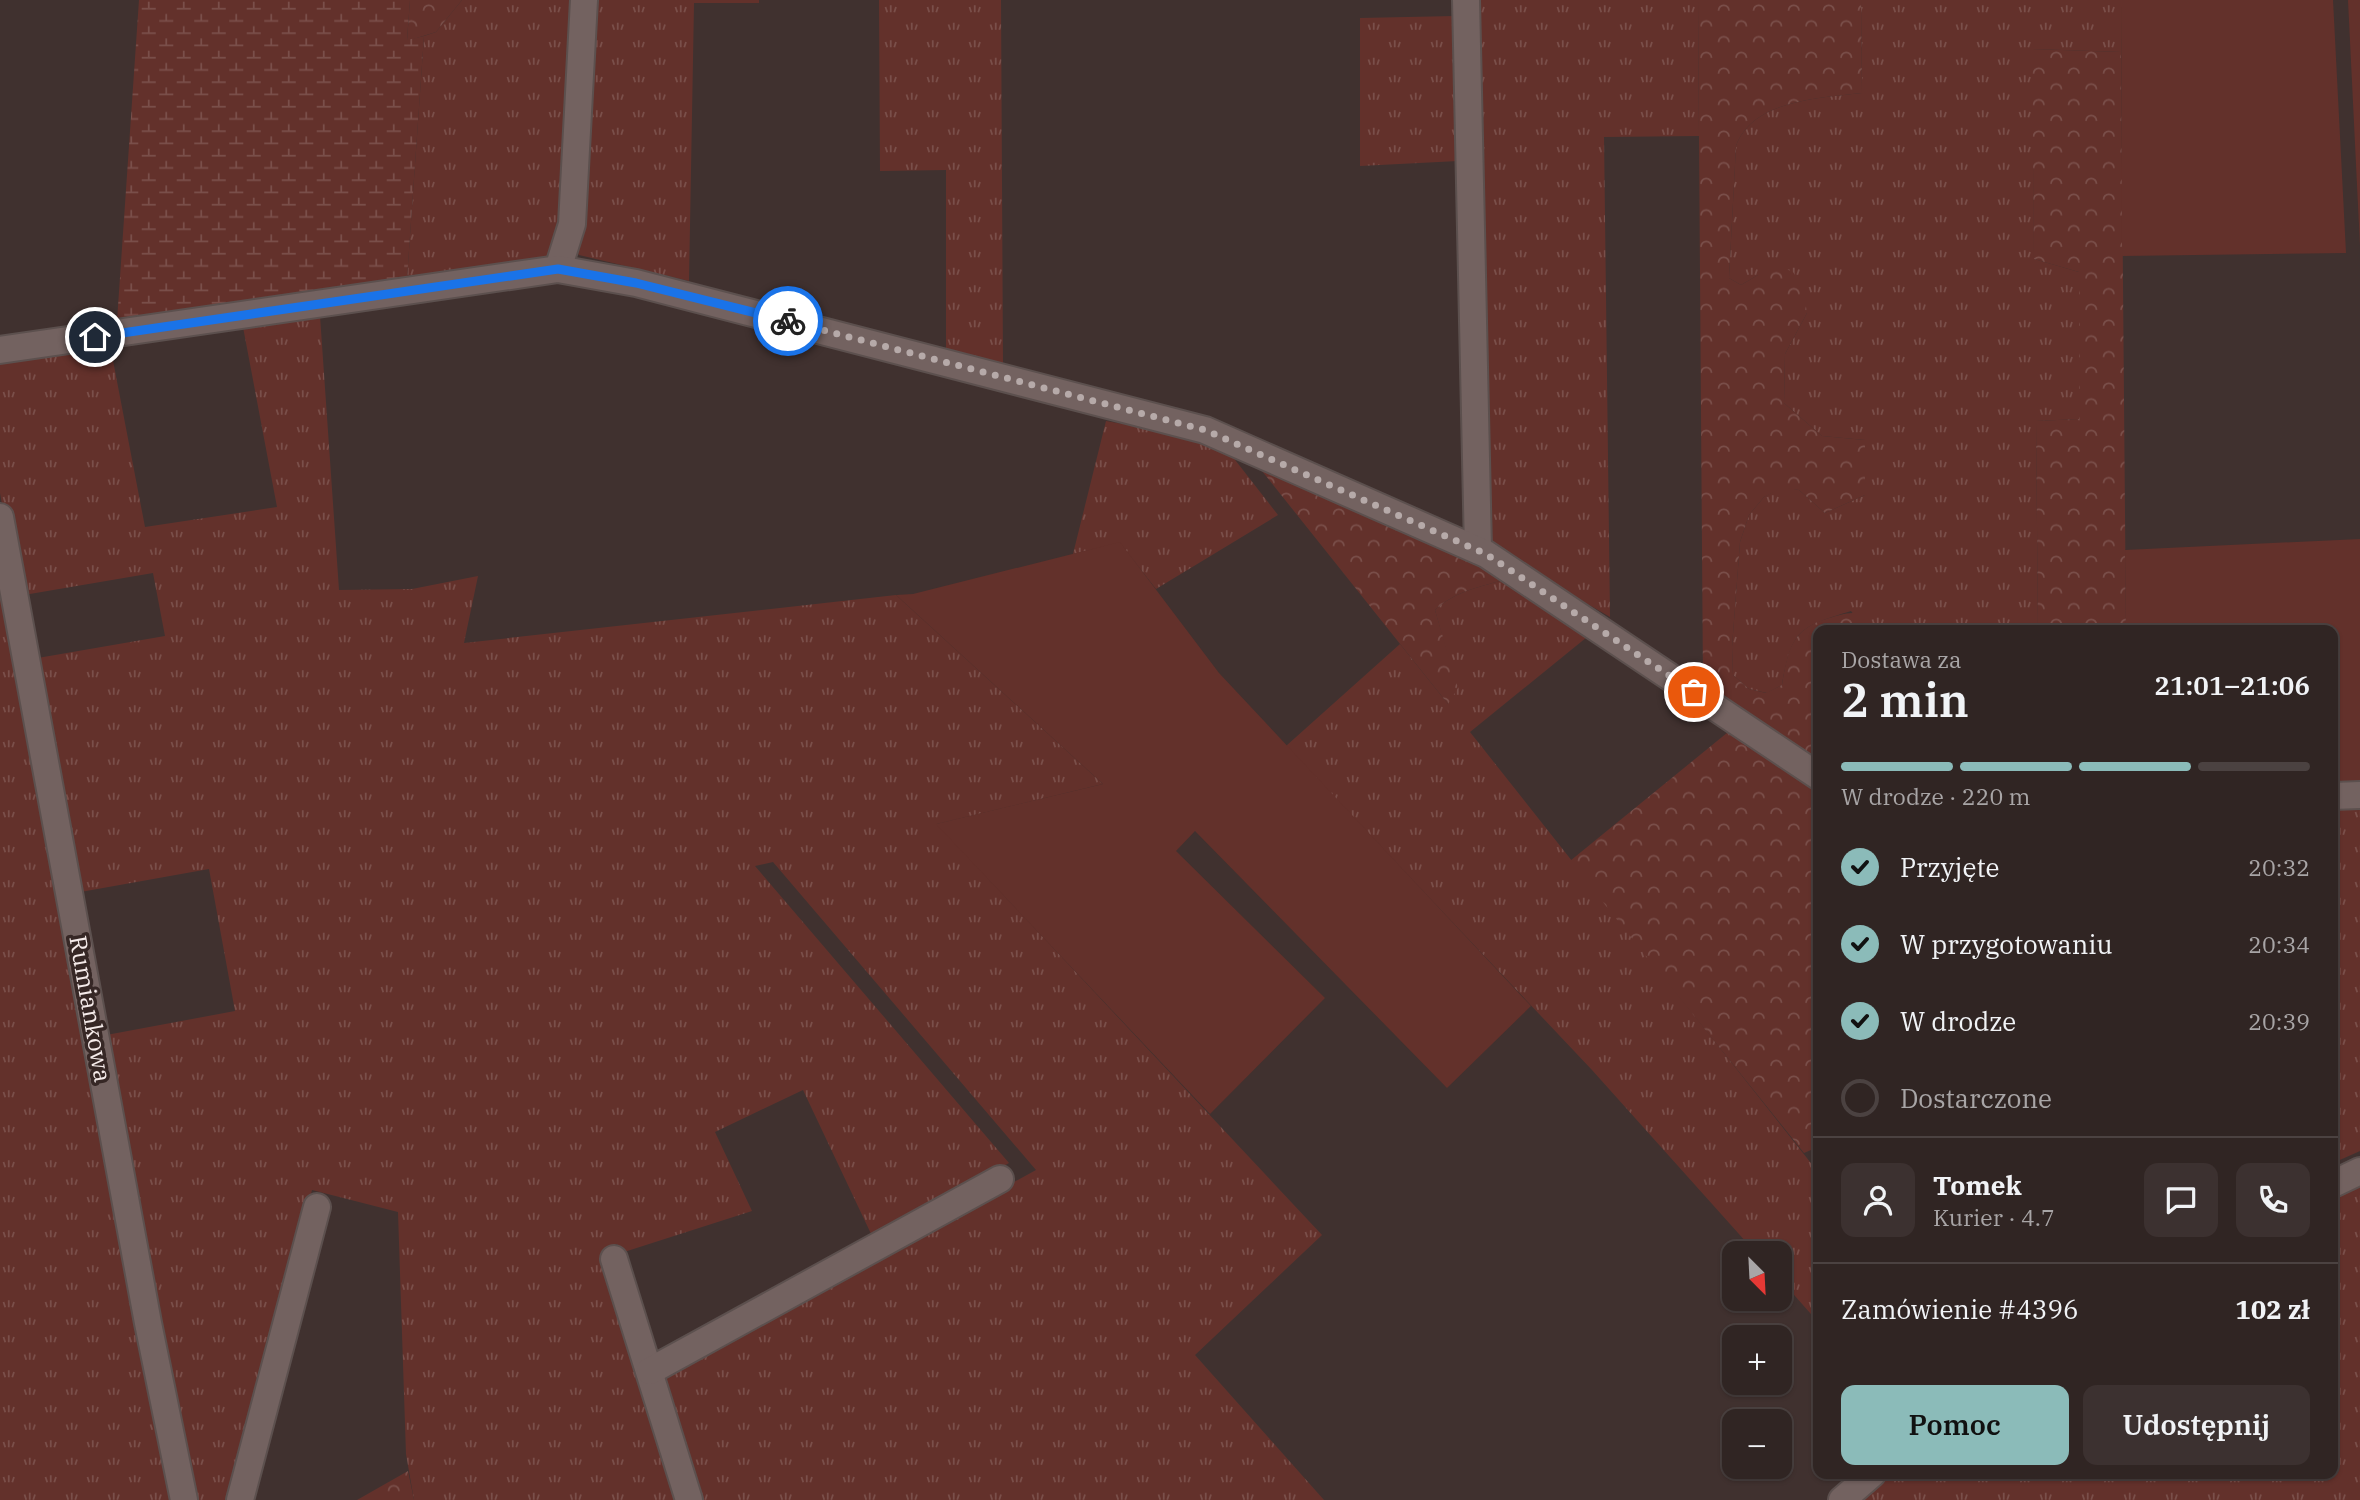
<!DOCTYPE html>
<html lang="pl">
<head>
<meta charset="utf-8">
<style>
	body { margin:0; font-family:"IBM Plex Serif",serif; background:#3c3130; color:#f1f3f6; height:100vh; display:flex; flex-direction:column; font-size:26px; white-space:nowrap }
	* { box-sizing:border-box; margin:0 }
	p { font-size:23px; color:#a8a5a6 }
	.icon { flex:none; width:38px; height:38px; fill:none; stroke:currentColor; stroke-width:2; stroke-linecap:round; stroke-linejoin:round }
	.map { position:relative; flex:1; overflow:hidden }
	.panel { position:absolute; left:1813px; top:625px; width:525px; height:854px; display:flex; flex-direction:column; background:#302523; border-radius:14px; box-shadow:0 2px 5px #0004,0 0 0 2px #4b4241 }
	.panel>* { flex:none }
	.needle { width:46px; rotate:156deg }
	.controls { position:absolute; left:1722px; top:1241px; display:grid; gap:14px }
	.controls a { display:grid; place-items:center; width:70px; height:70px; border-radius:14px; background:#302523; box-shadow:0 2px 5px #0004,0 0 0 2px #4b4241; font-size:35px }
	.pin { position:absolute; display:grid; place-items:center; width:60px; height:60px; color:#fff; margin:-30px; border:4px solid #fff; border-radius:50%; box-shadow:0 2px 7px #0007 }
	.courier { position:absolute; display:grid; place-items:center; width:70px; height:70px; margin:-35px; border:5px solid #1a73e8; border-radius:50%; background:#fff; color:#222; box-shadow:0 2px 9px #0007 }
	.overview em { font-style:normal; font-weight:600 }
	.overview div { display:flex; flex-direction:column-reverse }
	.overview { display:flex; align-items:center; justify-content:space-between; height:119px; padding:0 28px }
	h1 { font-size:46px; font-weight:600; line-height:52px }
	.bar { display:grid; grid-template-columns:repeat(4,1fr); gap:10px 7px; align-content:center; height:84px; padding:0 28px }
	.bar i { height:9px; border-radius:5px; background:#4b4241 }
	.bar .on { background:#8bbbb9 }
	.bar p { grid-column:span 4 }
	.line { display:flex; align-items:center; gap:18px; padding:0 28px; border-top:2px solid #4b4241 }
	.line div { flex:1 }
	.round { display:grid; place-items:center; flex:none; width:74px; height:74px; border-radius:14px; background:#3c3130 }
	ol { padding:0 28px; list-style:none }
	li { display:flex; align-items:center; gap:21px; height:77px }
	li p { margin-inline-start:auto }
	li .icon { padding:7px; border-radius:50%; background:#8bbbb9; color:#111; stroke-width:4 }
	li:last-child { color:#a8a5a6 }
	li i { width:38px; height:38px; border:4px solid #4b4241; border-radius:50% }
	.cta { display:flex; gap:14px; margin-top:auto; padding:14px 28px }
	.cta a { flex:1; height:80px; border-radius:14px; background:#8bbbb9; color:#111; font-size:28px; font-weight:600; line-height:80px; text-align:center }
	.cta a+a { background:#3c3130; color:#f1f3f6 }
	.map>svg:first-child { display:block }
	.grass { fill:url(#grass-tufts) }
	.forest { fill:url(#forest-crowns) }
	.wetland { fill:url(#wetland-marsh) }
	.pitch { fill:#63312b }
	.lines { fill:none; stroke-linecap:round; stroke-linejoin:round }
	.minor-casing { stroke:#5c504e; stroke-width:30 }
	.minor { stroke:#736260; stroke-width:26 }
	.done { stroke:#b6aaa9; stroke-width:7; stroke-dasharray:0 12.6 }
	.route { stroke:#1a73e8; stroke-width:9 }
	.labels { text-anchor:middle; stroke-width:7; stroke-linejoin:round; paint-order:stroke }
	.street-label { font-size:24px; fill:#f5ebea; stroke:#362725 }
</style>
</head>
<body>
<div class="map">
<svg width="2360" height="1500" viewBox="0 0 2360 1500">
	<defs>
		<pattern id="grass-tufts" width="24" height="20" patternUnits="userSpaceOnUse" patternTransform="scale(1.75)"><rect width="24" height="20" fill="#63312b"/><path d="M3 7l-1-3M5 7V3M7 7l1-3M15 17l-1-3M17 17v-4M19 17l1-3" fill="none" stroke="#7a4f4a"/></pattern>
		<pattern id="forest-crowns" width="20" height="18" patternUnits="userSpaceOnUse" patternTransform="scale(1.75)"><rect width="20" height="18" fill="#63312b"/><path d="M2 6a3 3 0 1 1 6 0M12 15a3 3 0 1 1 6 0" fill="none" stroke="#7a4f4a"/></pattern>
		<pattern id="wetland-marsh" width="20" height="14" patternUnits="userSpaceOnUse" patternTransform="scale(1.75)"><rect width="20" height="14" fill="#63312b"/><path d="M1 5h8M5 5V1M11 12h8M15 12V8" fill="none" stroke="#7a4f4a"/></pattern>
	</defs>
	<rect width="100%" height="100%" fill="#40312f"/>
	<!-- grass -->
	<g class="grass">
		<polygon points="462,0 574,0 556,259 407,279 424,36 436,32"/>
		<polygon points="591,0 759,0 759,3 694,3 689,281 579,255 571,244"/>
		<polygon points="879,0 1001,0 1003,367 946,353 946,170 880,171"/>
		<polygon points="1480,0 1698,0 1699,136 1604,137 1610,617 1487,546"/>
		<path d="M1861,0h260v52l-88,-3 1,210 45,13v147l-43,2 2,209h-172l-15,-19c-52,16 -59,18 -69,74l-15,8 -18,-4 -16,-14 -1,-28 8,-105 9,-27 15,-18 18,-10 17,3 26,23 40,-18v-55l-43,-4 -38,-33 1,-49 22,-41 -49,-38 -17,10 -12,-7 7,-132c17,-46 83,-48 126,-53z"/>
		<polygon points="1456,16 1458,161 1360,166 1360,18"/>
		<polygon points="320,316 339,590 412,589 478,576 464,643 896,595 1103,784 937,824 1322,1235 1195,1355 1324,1500 699,1500 661,1374 1036,1170 773,862 755,866 1009,1163 873,1238 803,1090 715,1132 752,1211 621,1253 617,1244 605,1249 683,1500 414,1500 406,1454 398,1212 312,1190 229,1500 188,1500 101,1036 235,1011 209,869 75,893 32,659 165,636 153,573 18,596 0,493 0,361 110,345 145,527 277,507 243,327"/>
		<polygon points="1106,421 1211,440 1225,447 1278,515 1156,589 1120,543 1073,554"/>
		<polygon points="0,550 175,1500 0,1500"/>
		<path d="M1508,579l84,54 -122,99 348,440v150l-38,-43v-26h-24l-164,-183 -306,-324 114,-102 48,60 1,-44 -14,-50c20,-19 47,-24 73,-31z"/>
		<polygon points="2360,808 2360,1151 2333,1163 2333,809"/>
		<polygon points="2360,1184 2360,1500 1858,1500 1887,1474 2333,1474 2333,1197"/>
	</g>
	<!-- forest -->
	<g class="forest">
		<polygon points="410,0 462,0 436,32 407,41"/>
		<path d="M1698,0h163l1,93c-43,5 -109,7 -126,53l-7,132 12,7 17,-10 26,-7 9,4 10,16 4,25 -22,41 -1,49 38,33 43,4v55l-40,18 -26,-23 -17,-2 -18,9 -15,18 -9,27 -8,105 1,28 16,14 17,4 16,-8c6,-35 9,-56 47,-67 11,-3 20,-7 32,-4l5,16h-48v131l-115,-77z"/>
		<polygon points="2032,49 2121,52 2126,630 2038,630 2036,421 2079,419 2079,272 2034,259"/>
		<path d="M1250,456l258,123c-26,7 -53,12 -73,31l23,78 -10,16z"/>
		<polygon points="1733,728 1818,784 1818,1147 1804,1153 1570,861"/>
		<polygon points="408,1471 414,1500 357,1500"/>
	</g>
	<!-- wetland -->
	<polygon class="wetland" points="139,0 410,0 407,40 424,36 407,279 117,321"/>
	<!-- pitch -->
	<g class="pitch">
		<polygon points="2121,0 2333,0 2346,253 2122,256"/>
		<polygon points="2348,0 2360,0 2360,246"/>
		<polygon points="2360,539 2360,786 2333,788 2333,630 2126,630 2125,550"/>
		<polygon points="1120,542 1219,673 1531,1006 1447,1088 1195,831 1176,851 1325,998 1210,1114 936,824 1103,784 896,595 913,594"/>
	</g>
	<g class="lines">
		<defs>
			<g id="minor">
				<polyline points="1466,0 1478,550"/>
				<polyline points="558,269 572,224 584,0"/>
				<polyline points="0,350 558,269 636,283 1205,430 1486,554 1818,776"/>
				<polyline points="0,517 148,1323 184,1500"/>
				<polyline points="2333,796 2360,795"/>
				<polyline points="2333,1184 2360,1171"/>
				<polyline points="614,1259 689,1500"/>
				<polyline points="650,1371 1000,1179"/>
				<polyline points="240,1500 317,1207"/>
				<polyline points="1842,1500 1872,1474"/>
			</g>
		</defs>
		<!-- minor casing -->
		<use href="#minor" class="minor-casing"/>
		<!-- minor -->
		<use href="#minor" class="minor"/>
	</g>
	<g class="lines">
		<!-- done -->
		<polyline class="done" points="788,321 1205,430 1486,554 1694,692"/>
		<!-- route -->
		<polyline class="route" points="95,337 558,269 636,283 788,321"/>
	</g>
	<g class="labels">
		<!-- street labels -->
		<g class="street-label">
			<text transform="translate(90 1009) rotate(80)" y="8">Rumiankowa</text>
		</g>
	</g>
</svg>
<div class="controls">
<a><svg class="needle" viewBox="-14 -14 28 28"><path d="M0-13l5 13h-10z" fill="#e53935"/><path d="M0 13l5-13h-10z" fill="#a8a5a6"/></svg></a>
<a>+</a>
<a>−</a>
</div>
<div class="pin" style="left:1694px;top:692px;background:#ea580c"><svg class="icon" aria-label="bag" viewBox="0 0 24 24"><path d="M5 8h14l-1 12H6zM9 8a3 3 0 0 1 6 0"/></svg></div>
<div class="pin" style="left:95px;top:337px;background:#1f2937"><svg class="icon" aria-label="home" viewBox="0 0 24 24"><path d="M3 11l9-7 9 7M6 9v11h12V9"/></svg></div>
<div class="courier" style="left:788px;top:321px"><svg class="icon" aria-label="bike" viewBox="0 0 24 24"><circle cx="6" cy="16" r="4"/><circle cx="18" cy="16" r="4"/><path d="M6 16l4-8h5l3 8M10 8l3 8H6M13 5h3"/></svg></div>
<section class="panel">
<div class="overview"><div><h1>2 min</h1><p>Dostawa za</p></div><em>21:01–21:06</em></div>
<div class="bar"><i class="on"></i><i class="on"></i><i class="on"></i><i></i><p>W drodze · 220 m</p></div>
<ol>
<li><svg class="icon" aria-label="check" viewBox="0 0 24 24"><path d="M5 12l5 5 9-10"/></svg>Przyjęte<p>20:32</p></li>
<li><svg class="icon" aria-label="check" viewBox="0 0 24 24"><path d="M5 12l5 5 9-10"/></svg>W przygotowaniu<p>20:34</p></li>
<li><svg class="icon" aria-label="check" viewBox="0 0 24 24"><path d="M5 12l5 5 9-10"/></svg>W drodze<p>20:39</p></li>
<li><i></i>Dostarczone</li>
</ol>
<div class="line" style="height:126px"><a class="round"><svg class="icon" aria-label="person" viewBox="0 0 24 24"><circle cx="12" cy="8" r="4"/><path d="M4 21q1-7 8-7t8 7"/></svg></a><div><b>Tomek</b><p>Kurier · 4.7</p></div><a class="round"><svg class="icon" aria-label="chat" viewBox="0 0 24 24"><path d="M4 5h16v11H9l-5 4z"/></svg></a><a class="round"><svg class="icon" aria-label="phone" viewBox="0 0 24 24"><path d="M5 4h4l2 5-3 2q2 4 5 5l2-3 5 2v4C11 20 4 13 5 4z"/></svg></a></div>
<div class="line" style="height:91px"><div>Zamówienie #4396</div><b>102 zł</b></div>
<div class="cta"><a>Pomoc</a><a>Udostępnij</a></div>
</section>
</div>
</body>
</html>
